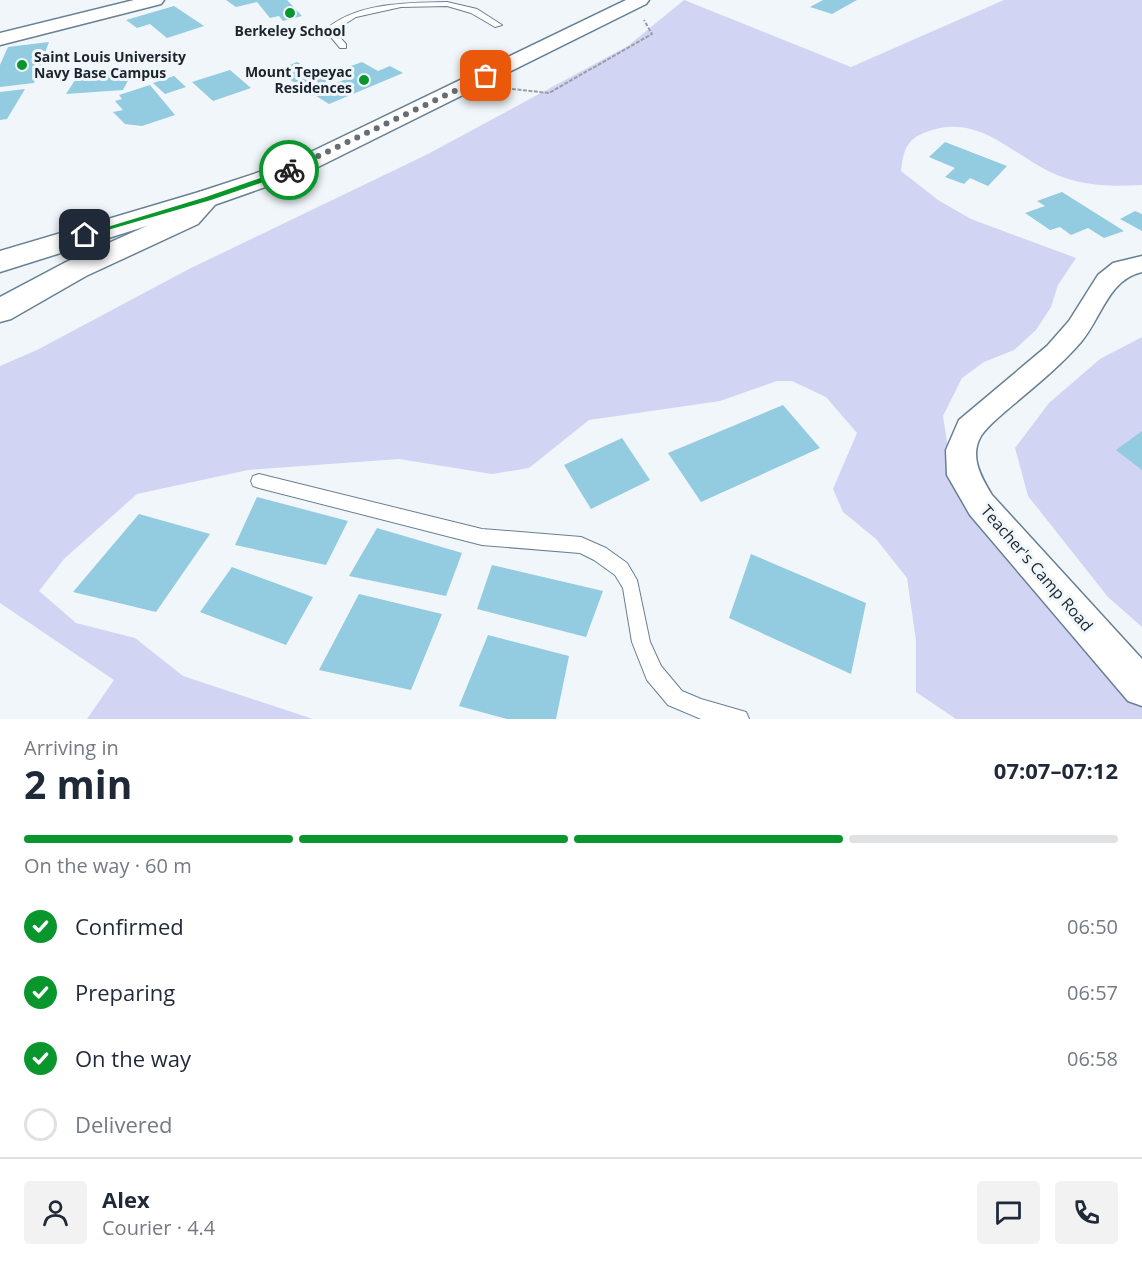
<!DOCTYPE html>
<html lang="en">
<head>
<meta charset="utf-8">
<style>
	body { margin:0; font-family:"Open Sans",sans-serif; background:#f2f2f3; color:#1f2937; height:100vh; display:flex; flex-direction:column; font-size:22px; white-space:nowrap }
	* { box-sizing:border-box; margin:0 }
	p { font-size:20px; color:#747a83 }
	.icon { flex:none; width:33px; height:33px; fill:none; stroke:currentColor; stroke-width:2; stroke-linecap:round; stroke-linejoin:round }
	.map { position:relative; height:719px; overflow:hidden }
	.sheet { display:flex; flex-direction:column; background:#fff; flex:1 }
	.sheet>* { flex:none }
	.pin { position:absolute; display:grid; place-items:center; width:51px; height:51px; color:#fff; margin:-26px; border-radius:12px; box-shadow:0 3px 9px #0006 }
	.courier { position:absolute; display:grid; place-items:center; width:60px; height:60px; margin:-30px; border:4px solid #09962c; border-radius:50%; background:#fff; color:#222; box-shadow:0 2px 8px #0007 }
	.summary em { font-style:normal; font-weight:700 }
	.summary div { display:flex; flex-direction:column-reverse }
	.summary { display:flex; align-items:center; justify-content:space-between; height:102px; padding:0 24px }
	h1 { font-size:39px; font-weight:700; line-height:45px }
	.bar { display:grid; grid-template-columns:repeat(4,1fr); gap:9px 6px; align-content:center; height:72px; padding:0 24px }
	.bar i { height:8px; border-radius:4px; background:#e0e1e3 }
	.bar .on { background:#09962c }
	.bar p { grid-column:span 4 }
	.line { display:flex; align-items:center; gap:15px; padding:0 24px; border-top:2px solid #e0e1e3 }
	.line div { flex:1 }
	.round { display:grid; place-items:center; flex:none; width:63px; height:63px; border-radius:6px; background:#f2f2f3 }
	ol { padding:0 24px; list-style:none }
	li { display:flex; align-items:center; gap:18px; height:66px }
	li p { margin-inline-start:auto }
	li .icon { padding:6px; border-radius:50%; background:#09962c; color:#fff; stroke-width:4 }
	li:last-child { color:#747a83 }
	li i { width:33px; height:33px; border:3px solid #e0e1e3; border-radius:50% }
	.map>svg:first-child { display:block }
	.green { fill:#d2d4f3 }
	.building { fill:#93cbe0 }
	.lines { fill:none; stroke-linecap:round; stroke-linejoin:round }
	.service-casing { stroke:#688094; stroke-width:2 }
	.minor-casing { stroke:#688094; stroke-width:3 }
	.secondary-casing { stroke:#688094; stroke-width:3 }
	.primary-casing { stroke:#688094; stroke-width:3 }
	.path { stroke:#98a0a6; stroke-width:2; stroke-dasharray:4 1.5; stroke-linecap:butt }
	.service { fill:#fff; fill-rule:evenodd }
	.minor { fill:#fff; fill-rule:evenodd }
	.secondary { fill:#fff; fill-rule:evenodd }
	.primary { fill:#fff; fill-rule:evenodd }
	.route { fill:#09962c }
	.done { stroke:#666e75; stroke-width:6; stroke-dasharray:0 10.8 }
	.poi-dot { fill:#09962c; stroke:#f0f6fa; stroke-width:2 }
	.labels { text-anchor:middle; stroke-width:6; stroke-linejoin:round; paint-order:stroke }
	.far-poi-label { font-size:14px; font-weight:bold; fill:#1b252d; stroke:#f0f6fa }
	.street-label { font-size:16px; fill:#1b252d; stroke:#f0f6fa }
</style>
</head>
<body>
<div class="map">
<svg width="1142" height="719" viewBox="0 0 1142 719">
	<rect width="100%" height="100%" fill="#f0f6fa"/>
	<!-- green -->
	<g class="green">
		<path d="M684,0l167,67 153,-67h138v185c-28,1 -50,2 -77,-7 -49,-16 -82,-68 -139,-46 -20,7 -23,20 -25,39l37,29 33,19 105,39 -18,27 -7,22 -15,23 -22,20 -30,12 -22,16 -19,38 8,51 72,106 48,63 71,71v12h-186l-40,-27v-51l-9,-63 -31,-39 -33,-27 -10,-23 24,-56 -31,-36 -34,-16h-15l-57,20 -131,19 -60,48 -37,6 -93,-15 -151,11 -111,24 -73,65 -25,32 37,32 59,15 48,38 130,43h-226l27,-39 -114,-77v-237l37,-16 152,-81 239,-115 200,-108z"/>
		<polygon points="1142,337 1142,627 1108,597 1028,496 1015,448 1049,403 1100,359"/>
	</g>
	<!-- building -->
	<g class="building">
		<polygon points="226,0 287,0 302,16 283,21 279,16 270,18 257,2 236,7"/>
		<polygon points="823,0 857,0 832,14 810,7"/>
		<polygon points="174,6 204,26 167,38 150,24 137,28 126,20"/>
		<polygon points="49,42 34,83 0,87 0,65 8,47"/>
		<polygon points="297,62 334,84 351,77 340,70 362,62 378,71 390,66 403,73 329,104 276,71"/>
		<polygon points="230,70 251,88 213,101 192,82"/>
		<polygon points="132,73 123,90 66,94 77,77"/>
		<polygon points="174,76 186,87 165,94 153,83"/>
		<polygon points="150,85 175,115 142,126 125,124 113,112 123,110 115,101 122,99 119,95"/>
		<polygon points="25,89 7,119 0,120 0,92"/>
		<polygon points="945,142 1007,166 988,186 970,178 964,184 945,177 955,168 929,157"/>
		<polygon points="1062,192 1124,231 1104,238 1088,228 1071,235 1060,227 1050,230 1025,213 1045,206 1037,201"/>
		<polygon points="1135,211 1142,214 1142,231 1120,219"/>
		<polygon points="783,405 820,448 701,502 668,453"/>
		<polygon points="1142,431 1142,470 1116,450"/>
		<polygon points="622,438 650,480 591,509 564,465"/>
		<polygon points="257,497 348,521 326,565 235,545"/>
		<polygon points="139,514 210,534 156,612 73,592"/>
		<polygon points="377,528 462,553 446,596 349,576"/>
		<polygon points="751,554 866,603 851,674 729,618"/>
		<polygon points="492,565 603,591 586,637 477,609"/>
		<polygon points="232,567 313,597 286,645 200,612"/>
		<polygon points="359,594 442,614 411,690 319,670"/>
		<polygon points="488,635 569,656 556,719 507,719 459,706"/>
	</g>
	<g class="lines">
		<defs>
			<g id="service">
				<path d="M447,2l30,7 25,16 -7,2 -24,-14 -24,-7 -46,1 -45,10 -22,14 12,13v4h-6l-15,-18c32,-28 82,-27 122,-28z"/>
				<polygon points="259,474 482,529 581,537 606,548 627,563 637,580 650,642 661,666 682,691 701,699 746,712 749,719 701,719 668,705 647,680 632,642 623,588 615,575 594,560 580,553 482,545 259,488 253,486 251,481 253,476"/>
			</g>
			<path id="minor" d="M1142,256v16c-34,8 -40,45 -61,70 -20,23 -43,42 -67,62 -10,9 -25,20 -33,32 -12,20 0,41 11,59l150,164v47l-14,-5 -158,-186 -23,-40 -1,-25 13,-30 88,-74 22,-25 29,-46 15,-12z"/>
			<polygon id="secondary" points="208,190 217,192 221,198 198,224 86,276 11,319 0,322 0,297 66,262 178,212 199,192"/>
			<g id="primary">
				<polygon points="134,0 164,0 161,4 0,45 0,33"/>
				<polygon points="626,0 649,0 646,4 308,172 217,204 0,272 0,251 199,192 290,162"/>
			</g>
		</defs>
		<!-- service casing -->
		<use href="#service" class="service-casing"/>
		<!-- minor casing -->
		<use href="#minor" class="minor-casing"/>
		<!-- secondary casing -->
		<use href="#secondary" class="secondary-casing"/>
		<!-- primary casing -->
		<use href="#primary" class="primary-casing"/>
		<!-- path -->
		<polyline class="path" points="512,89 549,93 652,34 644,20"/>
		<!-- service -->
		<use href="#service" class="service"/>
		<!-- minor -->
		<use href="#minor" class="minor"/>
		<!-- secondary -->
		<use href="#secondary" class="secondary"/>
		<!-- primary -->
		<use href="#primary" class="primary"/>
	</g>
	<!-- route -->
	<polygon class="route" points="289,168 292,172 211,200 87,236 81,235 206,197"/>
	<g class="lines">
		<!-- done -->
		<polyline class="done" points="289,170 486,76"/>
	</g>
	<!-- markers -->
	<g class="poi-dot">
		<circle cx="290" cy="13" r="6"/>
		<circle cx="22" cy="65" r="6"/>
		<circle cx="364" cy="80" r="6"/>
	</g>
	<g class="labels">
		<!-- far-poi labels -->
		<g class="far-poi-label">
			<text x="290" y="36">Berkeley School</text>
			<text x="34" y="62" text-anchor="start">Saint Louis University<tspan x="34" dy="16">Navy Base Campus</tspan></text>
			<text x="352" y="77" text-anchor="end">Mount Tepeyac<tspan x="352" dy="16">Residences</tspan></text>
		</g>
		<!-- street labels -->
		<g class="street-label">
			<text transform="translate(1037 568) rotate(49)" y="6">Teacher's Camp Road</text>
		</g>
	</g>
</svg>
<div class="pin" style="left:486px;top:76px;background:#ea580c"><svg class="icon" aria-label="bag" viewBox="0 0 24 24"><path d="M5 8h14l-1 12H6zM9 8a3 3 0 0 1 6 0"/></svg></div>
<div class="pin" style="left:85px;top:235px;background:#1f2937"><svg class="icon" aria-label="home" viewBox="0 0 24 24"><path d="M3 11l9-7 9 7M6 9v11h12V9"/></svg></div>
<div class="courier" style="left:289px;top:170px"><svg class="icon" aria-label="bike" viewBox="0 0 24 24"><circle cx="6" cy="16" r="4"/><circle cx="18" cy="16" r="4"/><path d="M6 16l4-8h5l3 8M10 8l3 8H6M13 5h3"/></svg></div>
</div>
<section class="sheet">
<div class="summary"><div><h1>2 min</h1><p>Arriving in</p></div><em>07:07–07:12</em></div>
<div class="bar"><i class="on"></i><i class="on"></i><i class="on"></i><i></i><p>On the way · 60 m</p></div>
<ol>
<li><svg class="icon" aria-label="check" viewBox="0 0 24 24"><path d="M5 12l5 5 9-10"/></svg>Confirmed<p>06:50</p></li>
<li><svg class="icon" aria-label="check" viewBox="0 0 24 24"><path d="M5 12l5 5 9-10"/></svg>Preparing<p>06:57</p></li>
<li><svg class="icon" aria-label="check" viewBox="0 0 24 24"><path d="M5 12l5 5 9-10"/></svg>On the way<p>06:58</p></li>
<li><i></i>Delivered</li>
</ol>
<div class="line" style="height:108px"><a class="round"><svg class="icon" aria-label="person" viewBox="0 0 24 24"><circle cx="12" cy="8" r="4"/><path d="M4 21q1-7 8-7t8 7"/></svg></a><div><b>Alex</b><p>Courier · 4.4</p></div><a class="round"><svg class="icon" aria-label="chat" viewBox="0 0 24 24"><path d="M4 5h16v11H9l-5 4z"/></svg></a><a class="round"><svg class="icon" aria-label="phone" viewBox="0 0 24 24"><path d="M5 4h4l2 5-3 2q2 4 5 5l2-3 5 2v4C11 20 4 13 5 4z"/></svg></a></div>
</section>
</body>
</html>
